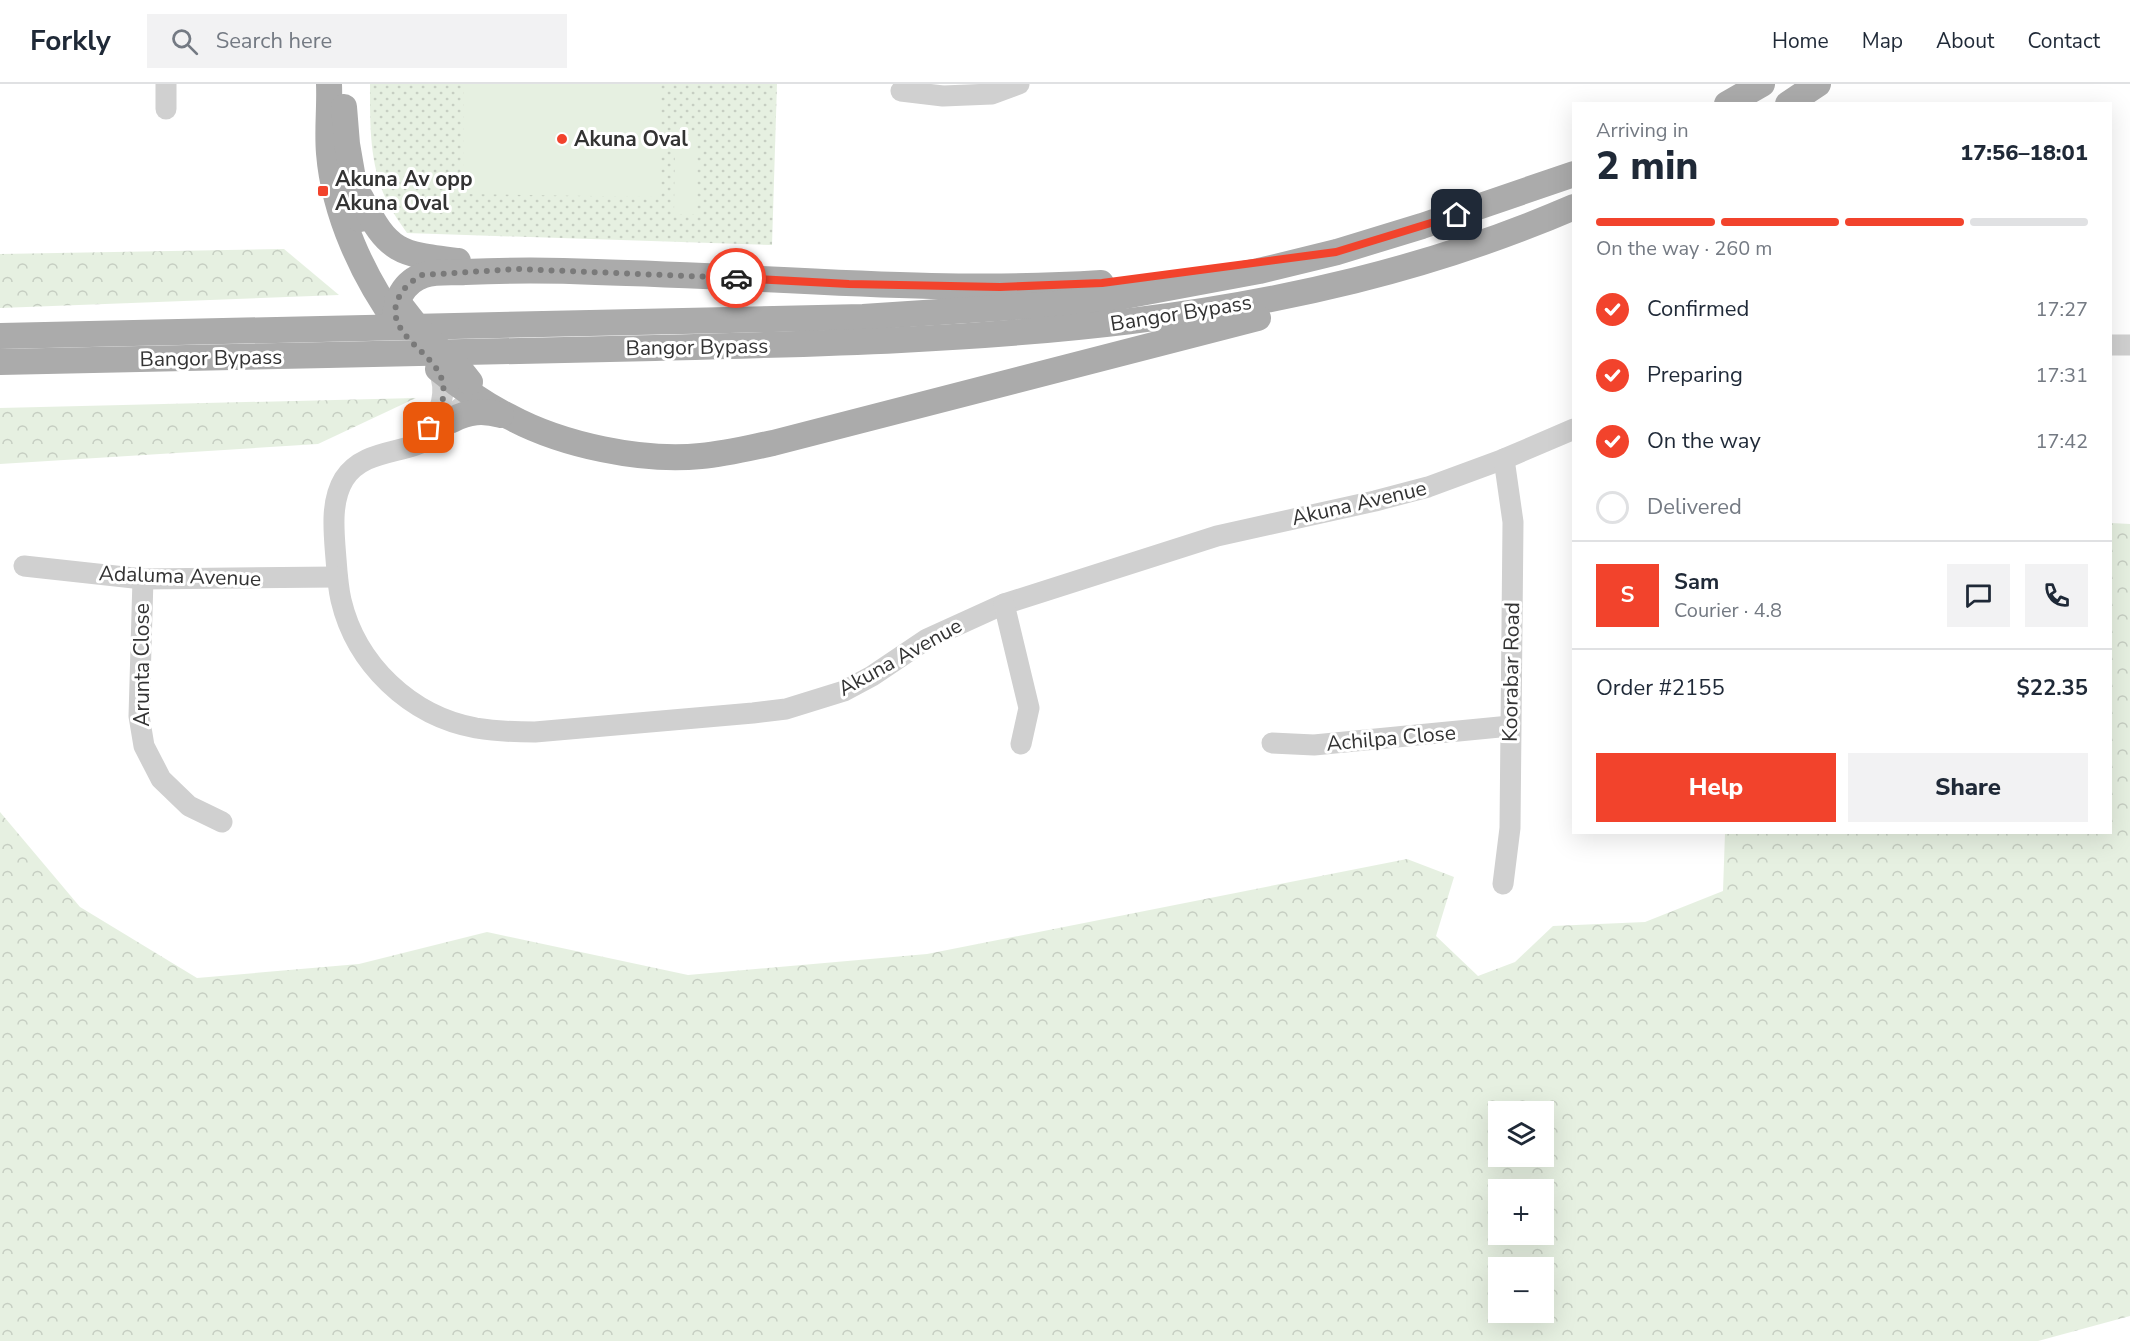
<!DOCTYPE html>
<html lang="en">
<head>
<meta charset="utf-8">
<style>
	body { margin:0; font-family:"Nunito Sans",sans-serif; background:#f2f2f3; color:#1f2937; height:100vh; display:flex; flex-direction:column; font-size:22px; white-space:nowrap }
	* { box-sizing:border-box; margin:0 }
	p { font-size:20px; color:#747a83 }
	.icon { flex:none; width:33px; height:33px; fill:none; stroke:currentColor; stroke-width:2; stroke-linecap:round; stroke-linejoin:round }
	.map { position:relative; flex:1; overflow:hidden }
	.side { position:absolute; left:1572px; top:18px; width:540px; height:732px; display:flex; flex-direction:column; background:#fff; border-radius:0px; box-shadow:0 6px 24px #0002 }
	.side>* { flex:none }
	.tools { position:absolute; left:1488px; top:1017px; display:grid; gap:12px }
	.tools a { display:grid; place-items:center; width:66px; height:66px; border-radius:0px; background:#fff; box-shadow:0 6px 24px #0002; font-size:30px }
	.pin { position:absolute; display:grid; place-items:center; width:51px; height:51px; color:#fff; margin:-26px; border-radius:12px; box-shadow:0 3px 9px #0006 }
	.courier { position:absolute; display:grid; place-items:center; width:60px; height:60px; margin:-30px; border:4px solid #f2432c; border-radius:50%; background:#fff; color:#222; box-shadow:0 2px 8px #0007 }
	.summary em { font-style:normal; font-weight:800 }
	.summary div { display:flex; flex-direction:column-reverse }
	.summary { display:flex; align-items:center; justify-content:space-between; height:102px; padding:0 24px }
	h1 { font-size:39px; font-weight:800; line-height:45px }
	.bar { display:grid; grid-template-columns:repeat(4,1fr); gap:9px 6px; align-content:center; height:72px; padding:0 24px }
	.bar i { height:8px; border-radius:4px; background:#e0e1e3 }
	.bar .current { background:#f2432c }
	.bar p { grid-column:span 4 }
	.line { display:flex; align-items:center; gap:15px; padding:0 24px; border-top:2px solid #e0e1e3 }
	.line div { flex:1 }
	.round { display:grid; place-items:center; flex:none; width:63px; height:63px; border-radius:0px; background:#f2f2f3 }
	ol { padding:0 24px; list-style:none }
	li { display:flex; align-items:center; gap:18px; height:66px }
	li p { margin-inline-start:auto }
	li .icon { padding:6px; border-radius:50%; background:#f2432c; color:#fff; stroke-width:4 }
	li:last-child { color:#747a83 }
	li i { width:33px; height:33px; border:3px solid #e0e1e3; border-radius:50% }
	.button { display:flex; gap:12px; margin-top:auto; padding:12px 24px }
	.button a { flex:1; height:69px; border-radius:0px; background:#f2432c; color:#fff; font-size:24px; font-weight:800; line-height:69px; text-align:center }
	.button a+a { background:#f2f2f3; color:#1f2937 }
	header { display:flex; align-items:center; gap:36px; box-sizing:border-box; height:84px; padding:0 30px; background:#fff; border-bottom:2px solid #e0e1e3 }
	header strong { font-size:28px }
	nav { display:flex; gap:33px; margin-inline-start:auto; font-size:21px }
	.search { width:420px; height:54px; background:#f2f2f3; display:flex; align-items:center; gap:15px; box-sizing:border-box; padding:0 21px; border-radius:0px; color:#747a83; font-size:22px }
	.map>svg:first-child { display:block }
	.forest { fill:url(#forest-crowns); fill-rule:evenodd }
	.park { fill:url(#park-dots) }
	.pitch { fill:#e6f0e1 }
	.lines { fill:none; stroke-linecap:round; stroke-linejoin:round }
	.minor { stroke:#d0d0d0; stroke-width:21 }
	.major { stroke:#ababab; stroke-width:26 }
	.major-bridge { stroke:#ababab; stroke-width:26 }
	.done { stroke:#7a7a7a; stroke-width:6; stroke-dasharray:0 10.8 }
	.route { stroke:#f2432c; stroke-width:8 }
	.poi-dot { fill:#f2432c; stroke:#fff; stroke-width:2 }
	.labels { text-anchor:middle; stroke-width:6; stroke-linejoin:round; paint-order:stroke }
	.poi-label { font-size:21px; font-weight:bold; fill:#333; stroke:#fff; text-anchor:start }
	.street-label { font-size:21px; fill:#333; stroke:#fff }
</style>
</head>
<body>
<header>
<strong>Forkly</strong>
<div class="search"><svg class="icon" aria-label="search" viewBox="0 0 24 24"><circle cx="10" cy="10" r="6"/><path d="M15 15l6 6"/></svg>Search here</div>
<nav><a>Home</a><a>Map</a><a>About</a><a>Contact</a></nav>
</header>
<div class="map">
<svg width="2130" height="1257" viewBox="0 0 2130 1257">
	<defs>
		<pattern id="forest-crowns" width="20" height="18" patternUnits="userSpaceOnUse" patternTransform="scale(1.5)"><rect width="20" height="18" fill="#e6f0e1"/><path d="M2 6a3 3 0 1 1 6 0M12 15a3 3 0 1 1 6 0" fill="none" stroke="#c6cec2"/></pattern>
		<pattern id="park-dots" width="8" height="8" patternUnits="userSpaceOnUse" patternTransform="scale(1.5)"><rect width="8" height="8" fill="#e6f0e1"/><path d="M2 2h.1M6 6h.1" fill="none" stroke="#c6cec2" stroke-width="1.8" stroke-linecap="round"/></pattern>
	</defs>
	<rect width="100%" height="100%" fill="#fff"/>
	<!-- forest -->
	<g class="forest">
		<polygon points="284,165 339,211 0,224 0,170"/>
		<polygon points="416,314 318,360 0,380 0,324"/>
		<path d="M2111,439l19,1v792l-92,25h-2038v-529l80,95 117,71 162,-14 128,-32 201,43 239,-21 480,-95 47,18 -18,59 42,40 37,-14 38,-36 92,-4 78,-31 2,-58 385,-1zM1498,1028h46v44h-46zM1498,1106h46v44h-46zM1498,1184h46v44h-46z"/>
	</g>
	<!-- park -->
	<path class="park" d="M370,0h407l-5,161 -365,-12c-6,-9 -13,-18 -18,-28 -20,-38 -19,-80 -19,-121z"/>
	<!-- pitch -->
	<g class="pitch">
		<polygon points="464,0 661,0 661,113 463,110"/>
		<polygon points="675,51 696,51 697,130 674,130"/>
	</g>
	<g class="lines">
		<!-- minor -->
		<g class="minor">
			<polyline points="901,7 943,12 992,10 1019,0"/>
			<polyline points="166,25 166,0"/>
			<polyline points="2110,261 2130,261"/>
			<path d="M461,323c-8,11 -16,23 -28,30 -28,18 -69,11 -89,42 -14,23 -10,54 -8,80 1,14 2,28 5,41 15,64 69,116 135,128 19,3 39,4 59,4l218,-19 33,-4 58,-18 28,-15 55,-37 77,-35 213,-68 158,-35 53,-14 76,-28 70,-30"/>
			<path d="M423,351c17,-19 26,-42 15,-66"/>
			<polyline points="24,482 143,495 337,493"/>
			<polyline points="143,495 139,632 144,662 161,695 189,722 222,738"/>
			<polyline points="1004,520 1029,624 1021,660"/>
			<polyline points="1272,659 1314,661 1510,642"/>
			<polyline points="1503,800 1510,744 1513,438 1504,375"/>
		</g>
		<!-- major -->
		<g class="major">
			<path d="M329,0c1,23 -2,46 0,69 5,61 34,124 70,173"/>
			<polyline points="1727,20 1762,0"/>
			<polyline points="1788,20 1818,0"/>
			<polyline points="344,23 347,60 360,135"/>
			<path d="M361,114c27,55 39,56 97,63"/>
			<path d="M397,237c-5,-19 8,-40 27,-46 12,-4 28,-2 41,-3 44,-2 87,-2 131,0 169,4 337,22 505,11"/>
			<polyline points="0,252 863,233 1045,221 1114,214 1259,187 1337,168 1422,142 1574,90"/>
			<path d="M0,278c218,-5 437,-9 655,-14 314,-8 625,-14 919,-141"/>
			<path d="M438,285c22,18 46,35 72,48 52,28 132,45 191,39 24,-2 48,-8 72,-13l485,-125"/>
			<path d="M452,336c17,-9 31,-10 49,-5"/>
		</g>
		<!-- major-bridge -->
		<polyline class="major-bridge" points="397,217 422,249 459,284 470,298"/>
	</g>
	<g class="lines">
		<!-- done -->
		<path class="done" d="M429,344c10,-14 18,-30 13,-48 -8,-29 -61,-47 -43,-83 5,-10 14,-17 23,-22l96,-6 218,9"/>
		<!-- route -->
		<polyline class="route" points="736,194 849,200 1000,203 1102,199 1336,168 1457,131"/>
	</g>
	<!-- markers -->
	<g class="poi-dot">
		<circle cx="562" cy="55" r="6"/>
		<rect x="317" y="101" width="12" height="12" rx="3"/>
	</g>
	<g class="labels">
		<!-- poi labels -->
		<g class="poi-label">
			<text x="574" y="62">Akuna Oval</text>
			<text x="335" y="102">Akuna Av opp<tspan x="335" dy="24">Akuna Oval</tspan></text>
		</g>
		<!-- street labels -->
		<g class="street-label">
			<text transform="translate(1181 229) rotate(-9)" y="7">Bangor Bypass</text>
			<text transform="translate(697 263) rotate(-1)" y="7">Bangor Bypass</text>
			<text transform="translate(211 274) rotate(-1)" y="7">Bangor Bypass</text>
			<text transform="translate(1359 419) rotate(-13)" y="7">Akuna Avenue</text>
			<text transform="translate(180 492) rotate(2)" y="7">Adaluma Avenue</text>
			<text transform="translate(900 573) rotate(-29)" y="7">Akuna Avenue</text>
			<text transform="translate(142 581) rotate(-90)" y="7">Arunta Close</text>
			<text transform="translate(1511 588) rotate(-89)" y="7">Koorabar Road</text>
			<text transform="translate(1391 654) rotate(-5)" y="7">Achilpa Close</text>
		</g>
	</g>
</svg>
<div class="tools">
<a><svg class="icon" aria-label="layers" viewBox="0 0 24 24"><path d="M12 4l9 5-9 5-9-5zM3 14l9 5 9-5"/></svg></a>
<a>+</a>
<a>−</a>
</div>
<div class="pin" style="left:429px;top:344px;background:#ea580c"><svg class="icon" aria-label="bag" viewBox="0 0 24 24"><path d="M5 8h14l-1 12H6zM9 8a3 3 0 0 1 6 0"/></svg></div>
<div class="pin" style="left:1457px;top:131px;background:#1f2937"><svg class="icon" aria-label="home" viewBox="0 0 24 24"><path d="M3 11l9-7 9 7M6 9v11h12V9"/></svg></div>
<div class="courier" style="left:736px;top:194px"><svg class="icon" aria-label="car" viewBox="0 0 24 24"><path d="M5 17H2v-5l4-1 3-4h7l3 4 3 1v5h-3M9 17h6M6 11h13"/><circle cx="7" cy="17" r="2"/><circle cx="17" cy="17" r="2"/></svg></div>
<section class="side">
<div class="summary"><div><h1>2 min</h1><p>Arriving in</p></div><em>17:56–18:01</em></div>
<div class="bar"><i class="current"></i><i class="current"></i><i class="current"></i><i></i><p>On the way · 260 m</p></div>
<ol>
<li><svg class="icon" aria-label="check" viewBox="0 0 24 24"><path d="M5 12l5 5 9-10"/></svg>Confirmed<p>17:27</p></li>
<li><svg class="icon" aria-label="check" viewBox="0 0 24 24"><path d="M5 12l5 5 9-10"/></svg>Preparing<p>17:31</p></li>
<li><svg class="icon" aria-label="check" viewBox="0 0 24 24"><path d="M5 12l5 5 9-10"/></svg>On the way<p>17:42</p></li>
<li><i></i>Delivered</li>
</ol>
<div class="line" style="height:108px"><b class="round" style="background:#f2432c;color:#fff">S</b><div><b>Sam</b><p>Courier · 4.8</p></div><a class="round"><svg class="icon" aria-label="chat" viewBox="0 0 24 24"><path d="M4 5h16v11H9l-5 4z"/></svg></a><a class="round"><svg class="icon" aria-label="phone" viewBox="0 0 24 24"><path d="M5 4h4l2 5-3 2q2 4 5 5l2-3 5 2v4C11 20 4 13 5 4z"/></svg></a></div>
<div class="line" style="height:78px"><div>Order #2155</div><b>$22.35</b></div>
<div class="button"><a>Help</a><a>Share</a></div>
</section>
</div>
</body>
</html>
